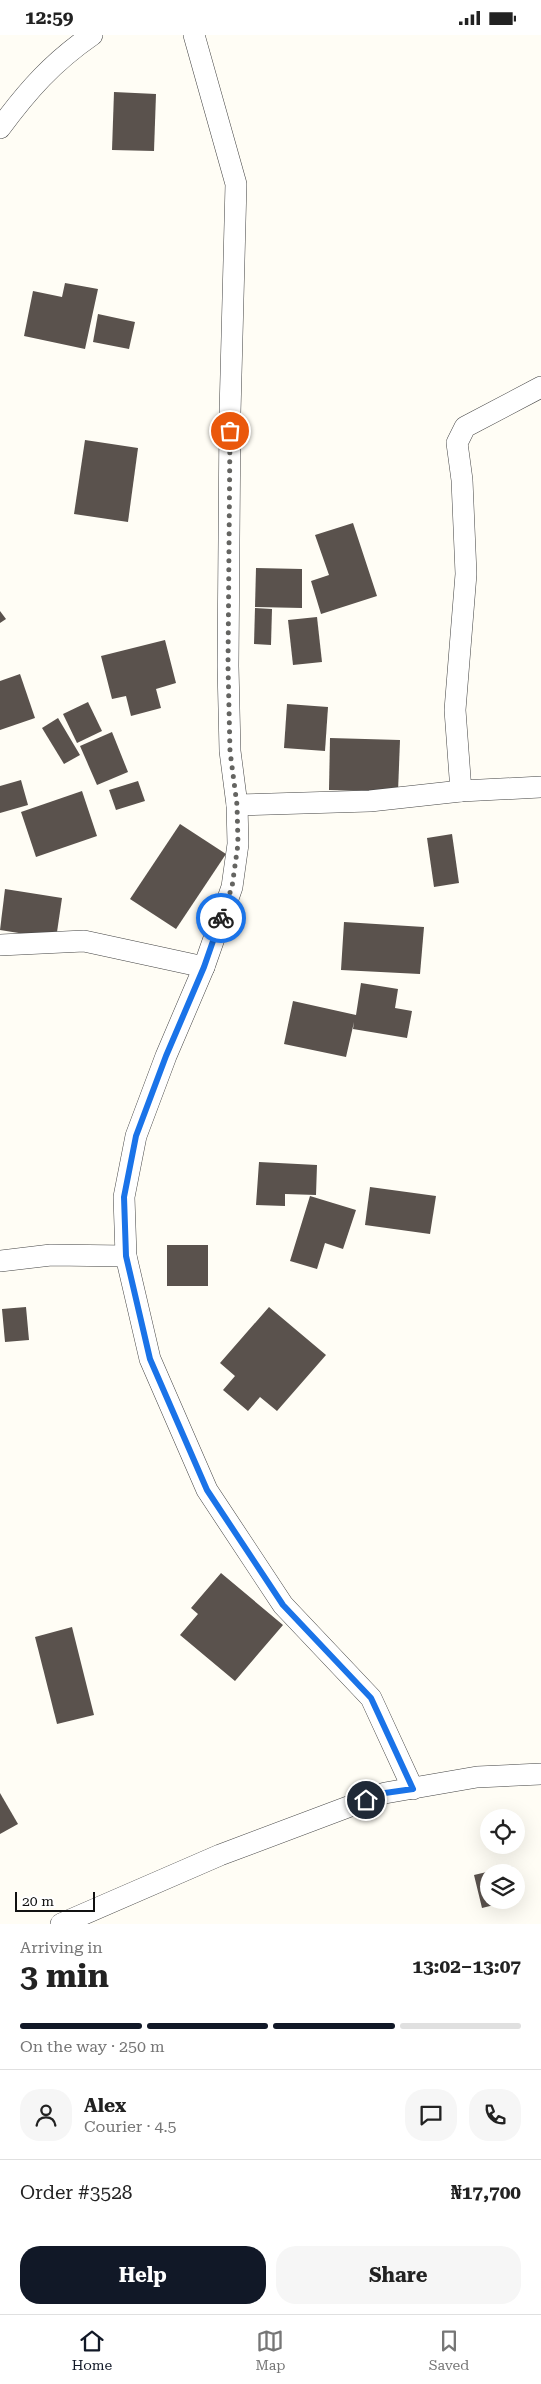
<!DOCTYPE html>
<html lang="en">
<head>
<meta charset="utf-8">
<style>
	body { margin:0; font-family:"Roboto Serif",serif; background:#f6f6f6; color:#222; height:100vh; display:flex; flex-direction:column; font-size:19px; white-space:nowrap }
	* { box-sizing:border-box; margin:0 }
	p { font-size:16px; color:#767676 }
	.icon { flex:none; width:28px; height:28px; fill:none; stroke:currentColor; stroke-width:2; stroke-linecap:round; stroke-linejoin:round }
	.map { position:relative; height:1889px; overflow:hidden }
	.details { display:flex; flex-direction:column; background:#fff; flex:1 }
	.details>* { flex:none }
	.fabs { position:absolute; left:480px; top:1774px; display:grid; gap:10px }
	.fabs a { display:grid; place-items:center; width:45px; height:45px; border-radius:50%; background:#fff; box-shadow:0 5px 20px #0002; font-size:25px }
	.scale { position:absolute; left:15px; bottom:12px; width:80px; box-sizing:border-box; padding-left:5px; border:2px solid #111; border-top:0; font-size:14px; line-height:18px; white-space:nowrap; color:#111; -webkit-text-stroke:4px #fff; paint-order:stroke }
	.pin { position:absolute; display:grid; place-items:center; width:42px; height:42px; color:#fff; margin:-21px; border:2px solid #fff; border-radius:50%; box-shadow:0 1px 5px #0007 }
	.courier { position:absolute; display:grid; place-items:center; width:50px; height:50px; margin:-25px; border:4px solid #1a73e8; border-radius:50%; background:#fff; color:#222; box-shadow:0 1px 6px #0007 }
	.summary em { font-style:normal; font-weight:700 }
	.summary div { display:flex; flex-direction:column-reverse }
	.summary { display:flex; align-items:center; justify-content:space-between; height:85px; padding:0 20px }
	h1 { font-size:32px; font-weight:700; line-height:38px }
	.bar { display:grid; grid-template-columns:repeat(4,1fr); gap:8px 5px; align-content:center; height:60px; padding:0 20px }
	.bar i { height:6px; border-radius:4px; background:#e0e0e0 }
	.bar .on { background:#111827 }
	.bar p { grid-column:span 4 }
	.line { display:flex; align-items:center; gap:12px; padding:0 20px; border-top:1px solid #e0e0e0 }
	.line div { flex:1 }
	.round { display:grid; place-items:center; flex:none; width:52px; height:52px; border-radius:20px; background:#f6f6f6 }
	.cta { display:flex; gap:10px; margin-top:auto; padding:10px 20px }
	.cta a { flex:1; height:58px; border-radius:20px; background:#111827; color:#fff; font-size:20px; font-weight:700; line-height:58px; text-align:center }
	.cta a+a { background:#f6f6f6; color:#222 }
	.status { display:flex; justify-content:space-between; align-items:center; height:35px; padding:0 25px; background:#fff; direction:ltr }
	.status svg { height:14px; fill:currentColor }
	.menu { display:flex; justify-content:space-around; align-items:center; height:70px; border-top:1px solid #e0e0e0; background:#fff; font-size:14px; color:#767676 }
	.menu a { display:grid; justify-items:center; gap:2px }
	.menu .on { color:#111827 }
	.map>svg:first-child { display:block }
	.building { fill:#5a524d }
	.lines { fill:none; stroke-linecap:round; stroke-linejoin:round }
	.street-casing { stroke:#444; stroke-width:22 }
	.street { stroke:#fff; stroke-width:21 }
	.done { stroke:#646461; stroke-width:5; stroke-dasharray:0 9 }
	.route { stroke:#1a73e8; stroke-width:6 }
</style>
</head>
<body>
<div class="status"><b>12:59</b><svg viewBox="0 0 49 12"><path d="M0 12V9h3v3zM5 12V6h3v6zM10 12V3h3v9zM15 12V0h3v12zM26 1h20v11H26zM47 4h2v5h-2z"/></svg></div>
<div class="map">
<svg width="541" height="1889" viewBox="0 0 541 1889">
	<rect width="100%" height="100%" fill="#fffdf5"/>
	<!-- building -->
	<g class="building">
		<polygon points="114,57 156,59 154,116 112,115"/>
		<polygon points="65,248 98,254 85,314 24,301 33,256 62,262"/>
		<polygon points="98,279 135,287 129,314 93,307"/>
		<polygon points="85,405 138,413 128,487 74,479"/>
		<polygon points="353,488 377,561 321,579 311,546 329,540 315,500"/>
		<polygon points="256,533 302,534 302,573 255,572"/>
		<polygon points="255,573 272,574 271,610 254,609"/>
		<polygon points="0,576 6,584 0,588"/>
		<polygon points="317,582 322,627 293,630 288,585"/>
		<polygon points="165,605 176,648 156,654 161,673 131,681 126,661 112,664 101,621"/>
		<polygon points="20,639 35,683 0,695 0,646"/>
		<polygon points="88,667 102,696 77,708 63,679"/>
		<polygon points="287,669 328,672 325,716 284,713"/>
		<polygon points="58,683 80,720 64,729 42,693"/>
		<polygon points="112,697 128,737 97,750 80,711"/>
		<polygon points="330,703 400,705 398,757 329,755"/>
		<polygon points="21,745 28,770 0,778 0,751"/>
		<polygon points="138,746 145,766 116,775 109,755"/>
		<polygon points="82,756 97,801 36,822 21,777"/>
		<polygon points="180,789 226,819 176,894 130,864"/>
		<polygon points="452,799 459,848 434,852 427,803"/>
		<polygon points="5,854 62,863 56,904 0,895"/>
		<polygon points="344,887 424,892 420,939 341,935"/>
		<polygon points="361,948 398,954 395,973 412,976 407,1003 353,994 354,987 346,1022 284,1009 293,966 356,980"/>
		<polygon points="259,1127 317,1130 316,1160 285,1159 285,1171 256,1170"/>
		<polygon points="370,1152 436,1161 430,1199 365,1190"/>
		<polygon points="310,1161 356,1175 343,1214 325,1208 317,1234 290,1226"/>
		<rect x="167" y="1210" width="41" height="41"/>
		<polygon points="26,1272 29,1305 5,1307 2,1274"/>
		<polygon points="269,1272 326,1320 277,1376 260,1362 248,1376 223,1355 235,1341 220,1328"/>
		<polygon points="221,1538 283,1590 235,1646 180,1600 198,1579 191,1573"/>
		<polygon points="72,1592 94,1680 57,1689 35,1602"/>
		<polygon points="0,1758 18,1789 0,1799"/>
		<polygon points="512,1831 513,1838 489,1838 489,1865 510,1866 482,1873 474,1840"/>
	</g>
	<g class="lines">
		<defs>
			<g id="street">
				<polyline points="194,0 236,149 230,378 228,631 230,716 237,770 238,809 232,852 204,932 166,1021 136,1101 124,1162 126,1221 150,1324 207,1455 283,1570 371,1663 413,1754"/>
				<path d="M0,93c28,-38 53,-66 92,-93"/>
				<polyline points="461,756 455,675 466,539 462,445 457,408 465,392 541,352"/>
				<polyline points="237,770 370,766 461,756 541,752"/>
				<polyline points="0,910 84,906 204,932"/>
				<polyline points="0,1226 51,1220 126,1221"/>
				<polyline points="61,1889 220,1820 385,1758 477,1742 541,1739"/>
			</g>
		</defs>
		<!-- street casing -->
		<use href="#street" class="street-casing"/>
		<!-- street -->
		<use href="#street" class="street"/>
	</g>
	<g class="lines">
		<!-- done -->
		<polyline class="done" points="221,883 232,852 238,809 237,770 230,716 228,631 230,396"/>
		<!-- route -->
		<polyline class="route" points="221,883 204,932 166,1021 136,1101 124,1162 126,1221 150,1324 207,1455 283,1570 371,1663 413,1754 385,1758 366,1765"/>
	</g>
</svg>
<div class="fabs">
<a><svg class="icon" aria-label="locate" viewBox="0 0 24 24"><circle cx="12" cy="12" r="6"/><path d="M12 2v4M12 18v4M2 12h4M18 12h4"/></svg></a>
<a><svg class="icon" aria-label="layers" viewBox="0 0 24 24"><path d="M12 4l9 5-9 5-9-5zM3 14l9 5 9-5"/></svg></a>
</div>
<div class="scale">20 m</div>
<div class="pin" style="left:230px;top:396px;background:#ea580c"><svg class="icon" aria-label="bag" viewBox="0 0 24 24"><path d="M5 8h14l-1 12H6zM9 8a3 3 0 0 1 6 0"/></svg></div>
<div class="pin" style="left:366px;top:1765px;background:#1f2937"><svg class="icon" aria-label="home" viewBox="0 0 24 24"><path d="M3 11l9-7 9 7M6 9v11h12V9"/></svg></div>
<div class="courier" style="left:221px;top:883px"><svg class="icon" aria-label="bike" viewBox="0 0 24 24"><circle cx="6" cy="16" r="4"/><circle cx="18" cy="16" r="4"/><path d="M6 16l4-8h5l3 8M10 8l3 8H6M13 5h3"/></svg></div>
</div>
<section class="details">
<div class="summary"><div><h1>3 min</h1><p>Arriving in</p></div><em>13:02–13:07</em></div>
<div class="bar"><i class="on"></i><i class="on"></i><i class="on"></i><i></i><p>On the way · 250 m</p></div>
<div class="line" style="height:90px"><a class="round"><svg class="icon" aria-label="person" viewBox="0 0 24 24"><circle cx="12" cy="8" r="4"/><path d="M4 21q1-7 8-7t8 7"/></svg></a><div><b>Alex</b><p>Courier · 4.5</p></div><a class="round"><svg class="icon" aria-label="chat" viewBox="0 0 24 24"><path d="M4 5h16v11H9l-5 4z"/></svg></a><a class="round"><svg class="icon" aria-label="phone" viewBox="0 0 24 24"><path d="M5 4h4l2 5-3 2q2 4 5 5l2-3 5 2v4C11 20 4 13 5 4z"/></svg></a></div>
<div class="line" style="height:65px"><div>Order #3528</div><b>₦17,700</b></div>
<div class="cta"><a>Help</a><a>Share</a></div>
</section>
<nav class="menu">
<a class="on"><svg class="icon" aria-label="home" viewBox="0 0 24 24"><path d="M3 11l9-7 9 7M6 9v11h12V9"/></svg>Home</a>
<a><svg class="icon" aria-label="map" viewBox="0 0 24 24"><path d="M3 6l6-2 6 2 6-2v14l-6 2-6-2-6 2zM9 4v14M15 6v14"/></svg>Map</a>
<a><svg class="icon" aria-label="saved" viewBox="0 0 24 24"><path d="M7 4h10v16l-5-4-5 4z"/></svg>Saved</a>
</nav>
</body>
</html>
